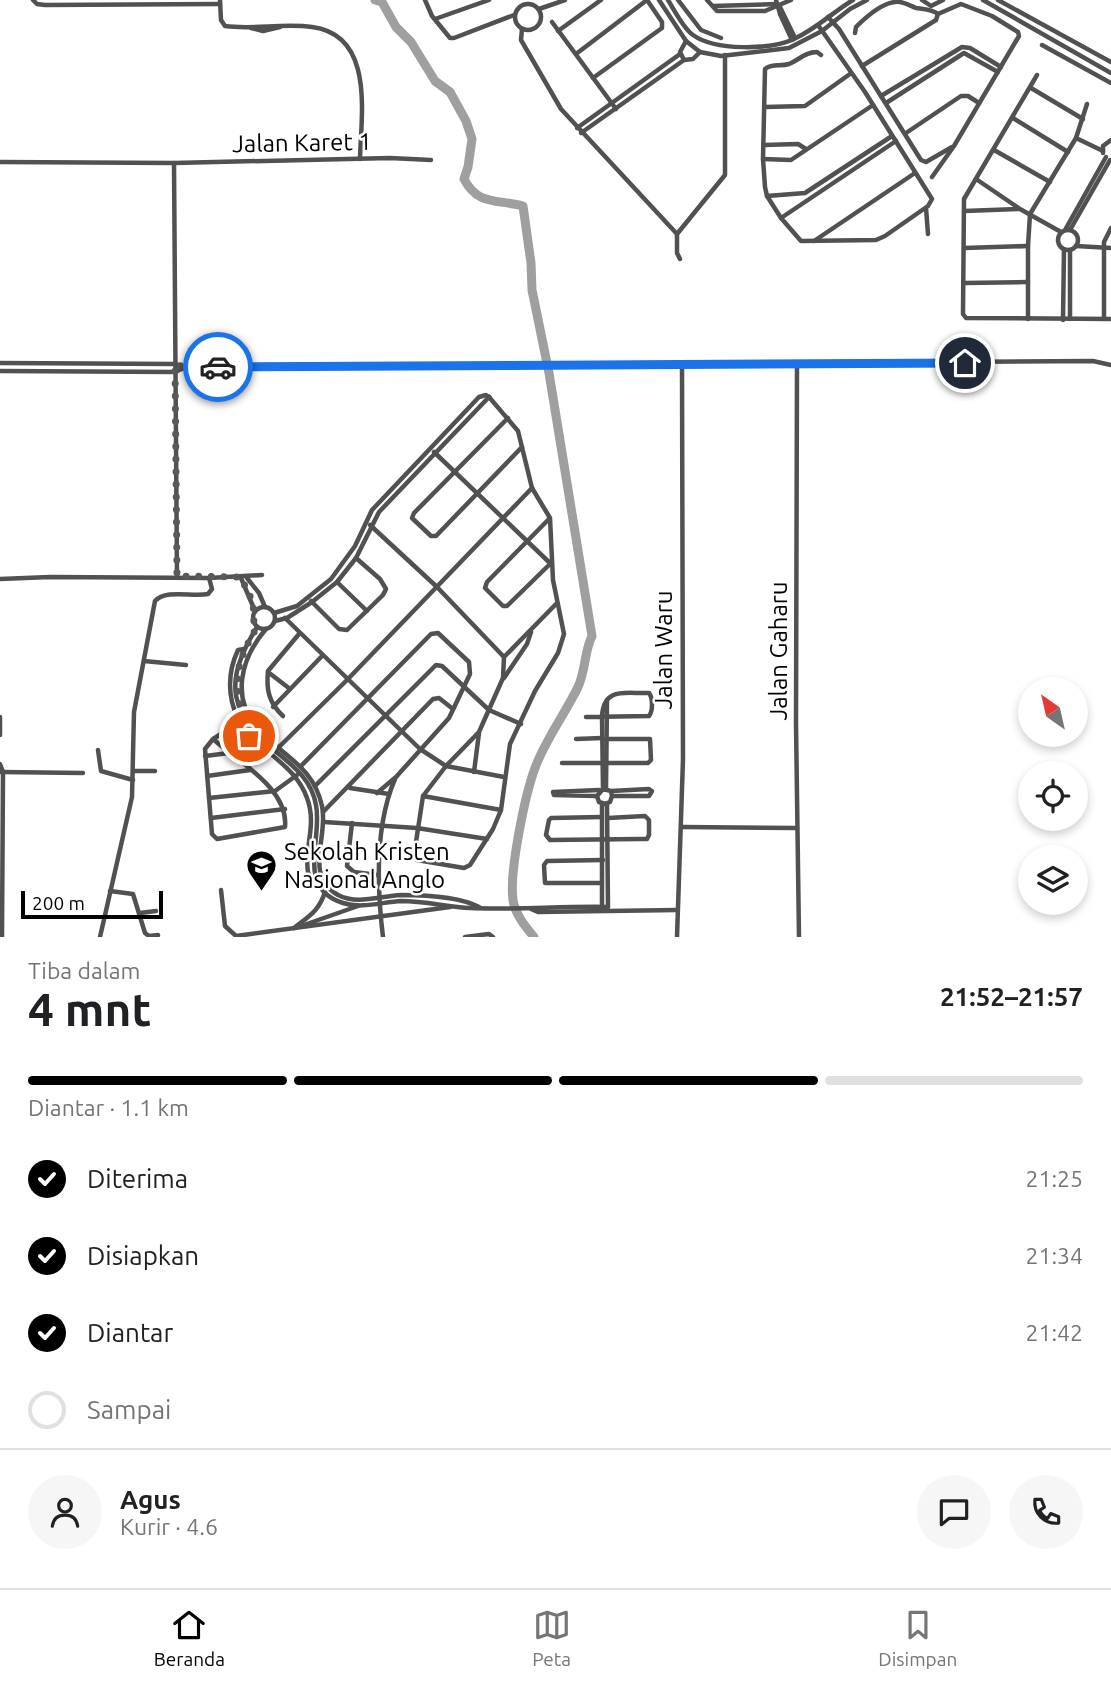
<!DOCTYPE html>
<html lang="id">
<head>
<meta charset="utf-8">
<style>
	body { margin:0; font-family:Ubuntu,sans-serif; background:#f6f6f6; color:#202124; height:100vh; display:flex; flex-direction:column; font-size:26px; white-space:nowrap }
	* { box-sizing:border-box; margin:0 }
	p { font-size:23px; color:#757577 }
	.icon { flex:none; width:38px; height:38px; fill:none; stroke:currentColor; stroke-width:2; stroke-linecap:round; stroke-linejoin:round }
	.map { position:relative; height:937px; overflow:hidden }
	.panel { display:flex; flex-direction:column; background:#fff; flex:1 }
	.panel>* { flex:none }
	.needle { width:46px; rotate:326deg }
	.buttons { position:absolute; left:1018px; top:677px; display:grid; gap:14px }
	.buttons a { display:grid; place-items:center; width:70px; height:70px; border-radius:50%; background:#fff; box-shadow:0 4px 10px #0003; font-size:35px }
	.scale { position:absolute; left:21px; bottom:18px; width:142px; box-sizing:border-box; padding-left:7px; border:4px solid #000; border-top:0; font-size:19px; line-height:24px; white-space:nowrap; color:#000; -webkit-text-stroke:5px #fff; paint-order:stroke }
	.pin { position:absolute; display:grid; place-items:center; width:60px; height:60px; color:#fff; margin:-30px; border:4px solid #fff; border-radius:50%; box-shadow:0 2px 7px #0007 }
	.courier { position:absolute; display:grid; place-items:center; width:70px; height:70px; margin:-35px; border:5px solid #1a73e8; border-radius:50%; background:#fff; color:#222; box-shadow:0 2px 9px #0007 }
	.summary em { font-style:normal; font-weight:700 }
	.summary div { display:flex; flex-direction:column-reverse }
	.summary { display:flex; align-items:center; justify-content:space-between; height:119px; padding:0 28px }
	h1 { font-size:46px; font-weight:700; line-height:52px }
	.bar { display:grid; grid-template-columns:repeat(4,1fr); gap:10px 7px; align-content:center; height:84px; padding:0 28px }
	.bar i { height:9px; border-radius:5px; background:#e0e0e0 }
	.bar .on { background:#000 }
	.bar p { grid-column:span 4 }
	.line { display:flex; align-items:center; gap:18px; padding:0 28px; border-top:2px solid #e0e0e0 }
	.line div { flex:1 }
	.round { display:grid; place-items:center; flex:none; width:74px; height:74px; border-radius:37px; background:#f6f6f6 }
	ol { padding:0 28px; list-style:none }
	li { display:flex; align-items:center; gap:21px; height:77px }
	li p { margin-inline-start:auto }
	li .icon { padding:7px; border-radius:50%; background:#000; color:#fff; stroke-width:4 }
	li:last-child { color:#757577 }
	li i { width:38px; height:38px; border:4px solid #e0e0e0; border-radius:50% }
	.tab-bar { display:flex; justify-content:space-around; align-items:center; height:98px; border-top:2px solid #e0e0e0; background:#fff; font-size:19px; color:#757577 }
	.tab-bar a { display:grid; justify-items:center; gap:4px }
	.tab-bar .on { color:#000 }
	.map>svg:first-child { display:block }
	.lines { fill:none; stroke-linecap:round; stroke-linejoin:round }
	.river { stroke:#9f9f9f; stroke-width:9 }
	.street { stroke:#515151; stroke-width:4.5 }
	.done { stroke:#595959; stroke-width:7; stroke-dasharray:0 12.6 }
	.route { stroke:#1a73e8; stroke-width:9 }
	.labels { text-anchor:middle; stroke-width:5; stroke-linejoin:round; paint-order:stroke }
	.street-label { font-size:24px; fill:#000; stroke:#fff }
	.poi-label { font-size:24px; fill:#000; stroke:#fff; text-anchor:start }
</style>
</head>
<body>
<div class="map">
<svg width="1111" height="937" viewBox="0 0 1111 937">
	<rect width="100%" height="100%" fill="#fff"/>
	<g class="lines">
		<!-- river -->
		<path class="river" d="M375,0l7,2 14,25 15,15 24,39 15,11 16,29 6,18 -4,28 -4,12c14,27 33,20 59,27l8,57 1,27 17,83 43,263c-8,16 -6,34 -14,51 -13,27 -33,53 -43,81 -10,27 -26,104 -22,132 2,14 12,26 21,37"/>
		<!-- street -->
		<g class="street">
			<polyline points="33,0 37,4 45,5 220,4"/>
			<path d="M220,0l1,20 4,6c28,4 58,-3 87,1 63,8 49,88 48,132"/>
			<polyline points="425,0 432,16 450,38 454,38 514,15"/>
			<polyline points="659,0 686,41 700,52 721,56 789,48 822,31 850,9 867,0"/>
			<path d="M668,0c7,11 15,28 25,35 22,16 77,15 101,4 22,-10 39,-27 59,-39"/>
			<polyline points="678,0 701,30 721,38"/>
			<polyline points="707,0 717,11 765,11 791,0"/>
			<polyline points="776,0 780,14 792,40"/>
			<polyline points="922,0 931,6 943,0"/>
			<polyline points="983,0 1111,73"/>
			<polyline points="998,0 1111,62"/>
			<circle cx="528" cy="17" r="13"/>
			<polyline points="779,5 795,38"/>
			<polyline points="713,6 777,4"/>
			<polyline points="539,9 565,0"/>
			<polyline points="828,17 839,29 921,160 926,162 952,147"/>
			<polyline points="435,19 489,0"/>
			<polyline points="552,22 616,109"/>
			<path d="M818,25l47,67 67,107 -4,7 -43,30 -9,4 -75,1 -20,-23 -14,-22 -2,-9 -2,-28 2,-90c8,-6 15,-2 24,-5 10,-4 16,-12 28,-12l4,3"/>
			<polyline points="251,28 263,31 280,27"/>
			<polyline points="522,29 521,40 561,109 677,234 677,253 680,259"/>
			<polyline points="558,31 601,0"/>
			<path d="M855,33l1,-6c10,-10 29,-27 44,-25 6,1 11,4 16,6 8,1 16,1 22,6"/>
			<polyline points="686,41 680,52 684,60 693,59 700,52"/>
			<polyline points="1042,45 1111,83"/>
			<polyline points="576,54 647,0"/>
			<polyline points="862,66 936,20 938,14 961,4 992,16 1018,32 1019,36 954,146 932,177"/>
			<polyline points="1037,75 964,199 963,314 966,318 1111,319"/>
			<polyline points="593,78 662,28 662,22 647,0"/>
			<polyline points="1031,88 1083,119"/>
			<polyline points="881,96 962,47 970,48 1001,67"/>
			<polyline points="886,103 964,53 998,72"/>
			<polyline points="765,107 805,106 850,74"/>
			<polyline points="1013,118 1068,152"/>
			<polyline points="577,128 680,54"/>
			<polyline points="581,133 684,60"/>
			<polyline points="906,133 961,96 968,96 979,103"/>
			<polyline points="1076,138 1103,151"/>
			<polyline points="764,145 798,144 806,149"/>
			<polyline points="994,150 1050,182"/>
			<polyline points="1103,153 1103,146 1111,140"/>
			<polyline points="763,159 791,160 873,105"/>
			<polyline points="0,162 174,163 390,158 431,160"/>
			<polyline points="174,163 177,577"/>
			<polyline points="976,179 1020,209 1061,232"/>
			<polyline points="767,196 805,193 892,136"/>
			<polyline points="926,208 928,234"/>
			<polyline points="964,211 1019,209"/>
			<polyline points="781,218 896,141"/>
			<circle cx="1068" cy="240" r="10"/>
			<polyline points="1065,230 1106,157"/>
			<polyline points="1070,230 1110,160"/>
			<polyline points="677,234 725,175 725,55"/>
			<polyline points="814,241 915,173"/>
			<polyline points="1076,246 1111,248"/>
			<polyline points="964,248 1028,246"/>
			<polyline points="1070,250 1070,319"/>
			<polyline points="964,283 1028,282"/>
			<polyline points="1028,319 1028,246 1030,214 1076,138 1087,104"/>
			<polyline points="1104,319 1104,242 1111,228"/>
			<polyline points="1063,320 1064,249"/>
			<polyline points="0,363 175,364 184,367 1093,361 1111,365"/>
			<polyline points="797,364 796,724 799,937"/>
			<polyline points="0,371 175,372 184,368"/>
			<polyline points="489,397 518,431 532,488 550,518 553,580 564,634 558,653 535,691 510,744 501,810 493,829 470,865 464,868 417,860 414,855 423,796 446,766 479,732 503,678 504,657"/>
			<polyline points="508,418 414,513 412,518 431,536 436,536 522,447"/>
			<polyline points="434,452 551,564"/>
			<polyline points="549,519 487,582 485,588 503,606 507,606 550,564"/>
			<polyline points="370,525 437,587 504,657"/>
			<polyline points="241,578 255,611"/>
			<polyline points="247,578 259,593 265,607"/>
			<polyline points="0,579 50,577 209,578 262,575"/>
			<polyline points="337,582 367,611"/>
			<polyline points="311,601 339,629 347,630 383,595 386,589 380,579 356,558"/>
			<circle cx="264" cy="618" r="11"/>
			<polyline points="274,613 297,606 331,579 355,546 372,510 479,397 486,395 489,397"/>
			<polyline points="285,618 420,749 446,766 504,777"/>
			<polyline points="275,621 287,618 312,602 337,582 356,558 379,512 489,397"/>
			<path d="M257,627c-35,57 -28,86 23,128 17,14 32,27 36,50 7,34 -21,83 27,98 19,6 39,-1 58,-2 25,0 46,6 69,7 46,2 91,-2 138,-1"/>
			<path d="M266,629c-25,29 -36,69 -7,101 25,27 54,36 63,76 7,30 -19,69 16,89 19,10 42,1 63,0 24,0 57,1 78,12"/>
			<path d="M244,649l-6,1c-8,17 -10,34 -6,52 11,46 61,55 75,96 11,29 -5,52 2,79"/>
			<polyline points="504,657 557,603"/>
			<polyline points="144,661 186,665"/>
			<polyline points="268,672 290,689"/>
			<polyline points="504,678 527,644 531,632"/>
			<polyline points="273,707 322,656"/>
			<path d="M283,716c-14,-13 -17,-26 -15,-45l31,-37"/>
			<polyline points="0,717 0,735"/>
			<path d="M586,717l63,-1c4,-5 4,-18 0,-23 -23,1 -45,-7 -47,23l1,73"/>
			<path d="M213,739c26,23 76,50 72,88l-68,12 -5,-5 -7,-85 8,-10 32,-20"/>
			<polyline points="576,739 602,738"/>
			<polyline points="279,747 347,680 532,488"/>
			<polyline points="98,750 101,771 133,780"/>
			<polyline points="205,756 229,753"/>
			<polyline points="562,763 648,763 651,760 650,739 606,739"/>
			<polyline points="0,764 3,772 2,937"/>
			<polyline points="301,766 431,634 438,633 469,662 470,674 449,718 396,777 377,793"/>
			<polyline points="133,771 155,771"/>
			<polyline points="1,772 83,773"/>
			<polyline points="474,772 479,733"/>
			<polyline points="207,776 250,770"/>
			<polyline points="315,786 436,665 442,666 489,710 521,724"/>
			<polyline points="350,788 389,794"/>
			<polyline points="606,789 607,700"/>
			<polyline points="611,791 612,796 610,802 605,804 599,802 597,796 603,789 611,791 649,789 652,791 649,796 612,796"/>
			<polyline points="423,796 501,810"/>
			<polyline points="597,796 554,795 553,792 599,790"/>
			<polyline points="209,798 275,791 297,775"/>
			<polyline points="607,803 608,907"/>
			<polyline points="602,804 602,907"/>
			<polyline points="323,812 433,699 439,698 453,709"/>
			<polyline points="602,817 551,818 549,820 546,835 550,840 639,839 647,839 649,835 649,820 645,816 608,818"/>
			<polyline points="211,818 285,809"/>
			<polyline points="324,822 417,828 487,839"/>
			<polyline points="352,823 347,866 354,872 378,875"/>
			<polyline points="682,827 797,828"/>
			<polyline points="602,883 545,883 544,865 547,861 603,860"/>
			<polyline points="221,890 225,926 236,936 450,907"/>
			<polyline points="110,891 133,894 145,933 149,936 158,935"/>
			<polyline points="531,909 538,912 677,910"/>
			<polyline points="140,913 156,911"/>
			<polyline points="304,925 358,906"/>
			<path d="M294,928c15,-12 25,-17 31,-36"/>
			<path d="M100,937l32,-140 2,-85 21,-111c11,-12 37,-4 53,-7l4,-5 -3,-11"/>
			<path d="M383,937c-6,-49 -8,-112 12,-158"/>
			<polyline points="465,937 489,934 493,937"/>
			<polyline points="677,937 683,759 682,364"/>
		</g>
	</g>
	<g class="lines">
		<!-- done -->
		<path class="done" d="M218,367h-34l-9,-3 2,212 63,1c8,14 16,27 13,42l4,8c-20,34 -26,54 -13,92l-4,3 9,14"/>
		<!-- route -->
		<polyline class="route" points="218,367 965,363"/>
	</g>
	<!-- icons -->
	<defs>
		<symbol id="school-pin" viewBox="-11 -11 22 30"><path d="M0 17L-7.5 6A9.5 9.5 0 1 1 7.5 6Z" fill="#000" stroke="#fff"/><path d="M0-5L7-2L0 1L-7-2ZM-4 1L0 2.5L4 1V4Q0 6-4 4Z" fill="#fff"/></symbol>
	</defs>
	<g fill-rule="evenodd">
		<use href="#school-pin" x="244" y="848" width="35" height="47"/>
	</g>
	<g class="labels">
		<!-- street labels -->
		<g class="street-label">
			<text transform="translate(302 143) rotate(-1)" y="8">Jalan Karet 1</text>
			<text transform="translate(664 650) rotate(-90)" y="8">Jalan Waru</text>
			<text transform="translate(779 651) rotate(-90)" y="8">Jalan Gaharu</text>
		</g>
		<!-- poi labels -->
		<g class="poi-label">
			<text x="284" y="860">Sekolah Kristen<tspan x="284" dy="28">Nasional Anglo</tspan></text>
		</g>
	</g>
</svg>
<div class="buttons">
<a><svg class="needle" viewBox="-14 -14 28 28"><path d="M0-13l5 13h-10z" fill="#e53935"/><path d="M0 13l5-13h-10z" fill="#757577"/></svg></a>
<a><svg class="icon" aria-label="locate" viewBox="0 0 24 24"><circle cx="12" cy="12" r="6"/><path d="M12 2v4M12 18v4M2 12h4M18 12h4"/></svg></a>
<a><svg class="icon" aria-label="layers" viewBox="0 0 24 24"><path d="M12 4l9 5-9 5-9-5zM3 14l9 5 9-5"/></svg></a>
</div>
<div class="scale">200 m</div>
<div class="pin" style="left:249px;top:736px;background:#ea580c"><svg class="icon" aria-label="bag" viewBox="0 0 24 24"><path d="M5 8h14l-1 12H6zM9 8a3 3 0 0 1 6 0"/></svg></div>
<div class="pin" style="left:965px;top:363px;background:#1f2937"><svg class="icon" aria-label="home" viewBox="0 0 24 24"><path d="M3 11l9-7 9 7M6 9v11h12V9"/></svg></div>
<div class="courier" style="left:218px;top:367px"><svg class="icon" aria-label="car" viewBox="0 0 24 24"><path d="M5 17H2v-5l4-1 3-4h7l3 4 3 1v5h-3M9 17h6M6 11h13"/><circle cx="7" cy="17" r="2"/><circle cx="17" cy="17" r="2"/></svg></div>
</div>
<section class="panel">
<div class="summary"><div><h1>4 mnt</h1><p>Tiba dalam</p></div><em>21:52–21:57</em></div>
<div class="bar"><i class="on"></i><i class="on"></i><i class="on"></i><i></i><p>Diantar · 1.1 km</p></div>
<ol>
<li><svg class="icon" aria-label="check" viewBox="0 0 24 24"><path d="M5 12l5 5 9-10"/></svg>Diterima<p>21:25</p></li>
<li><svg class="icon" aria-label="check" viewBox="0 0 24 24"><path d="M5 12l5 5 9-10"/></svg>Disiapkan<p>21:34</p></li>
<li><svg class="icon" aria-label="check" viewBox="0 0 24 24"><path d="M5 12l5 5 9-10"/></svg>Diantar<p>21:42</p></li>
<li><i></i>Sampai</li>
</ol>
<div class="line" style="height:126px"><a class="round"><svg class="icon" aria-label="person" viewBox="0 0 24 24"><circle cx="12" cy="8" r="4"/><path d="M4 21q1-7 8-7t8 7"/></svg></a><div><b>Agus</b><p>Kurir · 4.6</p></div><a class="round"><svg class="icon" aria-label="chat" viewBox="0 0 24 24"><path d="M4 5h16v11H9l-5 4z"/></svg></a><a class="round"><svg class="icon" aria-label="phone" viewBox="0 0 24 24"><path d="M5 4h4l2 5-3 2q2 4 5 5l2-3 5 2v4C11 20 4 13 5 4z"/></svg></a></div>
</section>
<nav class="tab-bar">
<a class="on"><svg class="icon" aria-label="home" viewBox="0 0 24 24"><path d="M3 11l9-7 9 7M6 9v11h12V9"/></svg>Beranda</a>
<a><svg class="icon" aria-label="map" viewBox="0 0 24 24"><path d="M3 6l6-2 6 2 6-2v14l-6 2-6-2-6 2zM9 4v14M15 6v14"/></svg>Peta</a>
<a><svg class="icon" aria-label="saved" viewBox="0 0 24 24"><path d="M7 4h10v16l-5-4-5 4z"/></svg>Disimpan</a>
</nav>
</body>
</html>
